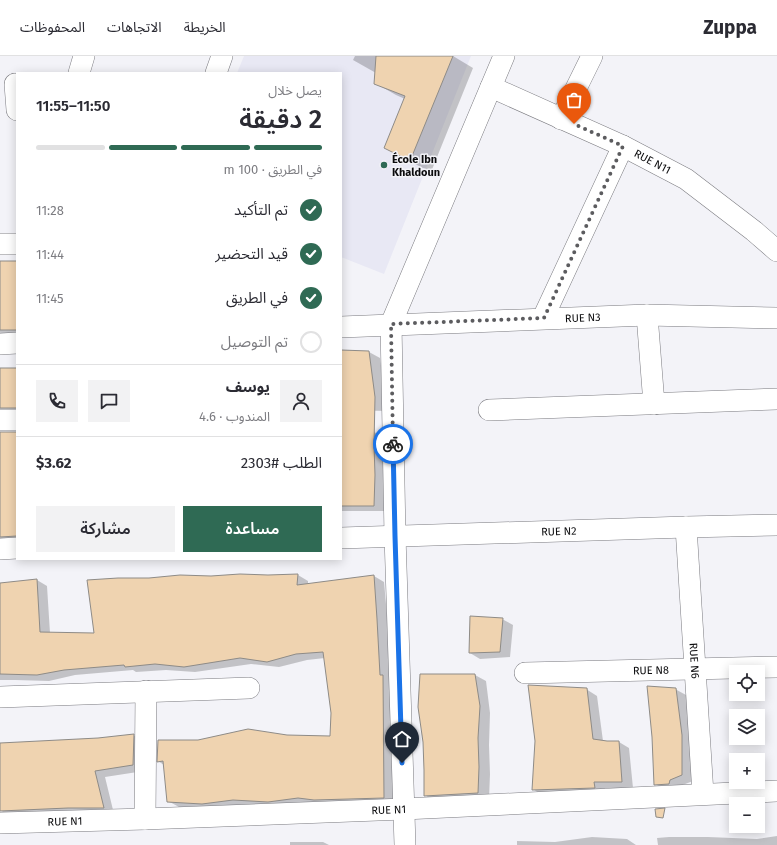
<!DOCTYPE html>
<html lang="ar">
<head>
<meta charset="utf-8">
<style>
	body { margin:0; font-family:"Fira Sans","Noto Sans Arabic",sans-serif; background:#f2f2f3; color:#2b2b33; direction:rtl; height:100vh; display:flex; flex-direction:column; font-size:15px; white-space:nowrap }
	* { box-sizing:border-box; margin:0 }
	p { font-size:13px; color:#7c7c81 }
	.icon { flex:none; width:22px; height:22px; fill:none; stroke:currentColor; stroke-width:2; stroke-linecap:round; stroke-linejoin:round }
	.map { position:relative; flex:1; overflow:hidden; direction:ltr }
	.panel { position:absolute; left:16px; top:16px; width:326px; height:488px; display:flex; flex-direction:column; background:#fff; border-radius:0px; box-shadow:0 2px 10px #0003; direction:rtl }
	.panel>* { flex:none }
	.fabs { position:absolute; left:729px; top:609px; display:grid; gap:8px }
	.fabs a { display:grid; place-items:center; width:36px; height:36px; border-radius:0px; background:#fff; box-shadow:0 2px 10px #0003; font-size:20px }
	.pin { position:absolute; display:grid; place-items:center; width:34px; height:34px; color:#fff; margin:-41px -17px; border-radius:50% 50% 50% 0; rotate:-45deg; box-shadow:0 0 4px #0007 }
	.pin .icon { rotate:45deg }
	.courier { position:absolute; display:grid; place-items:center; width:40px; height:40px; margin:-20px; border:3px solid #1a73e8; border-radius:50%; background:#fff; color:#222; box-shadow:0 1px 5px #0007 }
	.overview em { font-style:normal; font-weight:600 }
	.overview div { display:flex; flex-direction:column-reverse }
	.overview { display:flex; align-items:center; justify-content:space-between; height:68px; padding:0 20px }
	h1 { font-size:26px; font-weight:600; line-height:30px }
	.bar { display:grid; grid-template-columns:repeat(4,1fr); gap:6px 4px; align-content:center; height:48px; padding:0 20px }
	.bar i { height:5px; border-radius:3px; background:#e1e1e2 }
	.bar .selected { background:#2f6a54 }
	.bar p { grid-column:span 4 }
	.line { display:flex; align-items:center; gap:10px; padding:0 20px; border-top:1px solid #e1e1e2 }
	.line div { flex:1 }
	.round { display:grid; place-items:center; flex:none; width:42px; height:42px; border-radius:0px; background:#f2f2f3 }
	ol { padding:0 20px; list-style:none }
	li { display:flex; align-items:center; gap:12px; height:44px }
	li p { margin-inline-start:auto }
	li .icon { padding:4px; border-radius:50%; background:#2f6a54; color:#fff; stroke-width:4 }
	li:last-child { color:#7c7c81 }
	li i { width:22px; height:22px; border:2px solid #e1e1e2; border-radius:50% }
	.cta { display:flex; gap:8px; margin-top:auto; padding:8px 20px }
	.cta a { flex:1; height:46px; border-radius:0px; background:#2f6a54; color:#fff; font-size:16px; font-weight:600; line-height:46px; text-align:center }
	.cta a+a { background:#f2f2f3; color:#2b2b33 }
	header { display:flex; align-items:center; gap:24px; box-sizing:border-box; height:56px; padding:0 20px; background:#fff; border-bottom:1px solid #e1e1e2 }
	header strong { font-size:19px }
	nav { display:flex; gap:22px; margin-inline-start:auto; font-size:14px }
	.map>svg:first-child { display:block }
	.built { fill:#e8e8f4 }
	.shadow { fill:#0003 }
	.building { fill:#efd3b0; stroke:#8e8b87 }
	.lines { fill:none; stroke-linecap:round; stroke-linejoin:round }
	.minor-casing { stroke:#7b7b80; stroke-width:22 }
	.minor { stroke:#fff; stroke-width:21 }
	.done { stroke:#5c5c5f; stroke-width:4; stroke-dasharray:0 7.2 }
	.route { stroke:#1a73e8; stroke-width:5 }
	.poi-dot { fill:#2f6a54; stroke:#f3f3f8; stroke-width:1.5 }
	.labels { text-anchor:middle; stroke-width:3; stroke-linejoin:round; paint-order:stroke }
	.poi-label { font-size:11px; font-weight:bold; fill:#0b0b0d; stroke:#f3f3f8; text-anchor:start }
	.street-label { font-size:11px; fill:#0b0b0d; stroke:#f3f3f8 }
</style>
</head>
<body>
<header>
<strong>Zuppa</strong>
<nav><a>الخريطة</a><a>الاتجاهات</a><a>المحفوظات</a></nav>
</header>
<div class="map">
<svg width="777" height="789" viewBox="0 0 777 789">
	<rect width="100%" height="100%" fill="#f3f3f8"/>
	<!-- built -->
	<polygon class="built" points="244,0 471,0 384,218 341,201 341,17 237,17"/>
	<!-- shadow -->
	<g class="shadow">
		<polygon points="355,0 453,0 473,12 431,116 405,103 385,91 405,43 396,39 375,27 376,17 353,4"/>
		<rect x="0" y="206" width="17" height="73"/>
		<polygon points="341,295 369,296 380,302 387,355 341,354"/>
		<polygon points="0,313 17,313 17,358 0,355"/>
		<polygon points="374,376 385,382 384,455 341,455 341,377"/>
		<polygon points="0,381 17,382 17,487 0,493"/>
		<polygon points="298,519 308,525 308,529 374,520 384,526 388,570 395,747 179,751 168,745 164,709 158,705 198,685 287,680 331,681 332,657 325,602 307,604 279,611 251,608 195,616 166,614 136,616 133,614 75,619 49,625 15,624 0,624 0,528 37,524 47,530 50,577 95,578 211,520"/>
		<polygon points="502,563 513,569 510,601 480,603 470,597"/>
		<polygon points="475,619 486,625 490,657 489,689 490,718 489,743 435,746 425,739 425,714"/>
		<polygon points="586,633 597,640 603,685 619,686 629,692 633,732 605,732 605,737 543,740 533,733"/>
		<polygon points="675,633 686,639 693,686 693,725 680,730 666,734 655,728 653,681"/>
		<polygon points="133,679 144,686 144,715 105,721 114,758 11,761 0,754 0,688 98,683"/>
		<polygon points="777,780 777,789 658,789 657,782 669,781 708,781 757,783"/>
		<polygon points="592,781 627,783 636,789 517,789 517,785 555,786"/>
		<polygon points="290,786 323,786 329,789 290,789"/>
	</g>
	<!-- building -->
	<g class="building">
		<polygon points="376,0 453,0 410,105 384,92 405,40 374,28"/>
		<rect x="0" y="205" width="17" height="69"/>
		<polygon points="341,294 369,295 375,341 374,389 375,419 374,450 341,450"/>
		<rect x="0" y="312" width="17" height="40"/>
		<polygon points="0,376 17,376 17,480 0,481"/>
		<polygon points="240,518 268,519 298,518 297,529 374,519 377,563 380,619 383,619 384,742 314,744 298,742 268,746 233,744 202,748 167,746 163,705 157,706 158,684 198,684 248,673 287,679 330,680 331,657 323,596 296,598 267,606 240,602 184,611 155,608 125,611 124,609 64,614 37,619 0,618 0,527 37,523 40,576 94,577 87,524 118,522 149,522 180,519 211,520"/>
		<polygon points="470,560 503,562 500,596 469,597"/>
		<polygon points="420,618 475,618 480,650 478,682 479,711 478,737 424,740 424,714 423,686 418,651"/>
		<polygon points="528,629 587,632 593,683 607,685 619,685 622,726 594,726 595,732 532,734 535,685"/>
		<polygon points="647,630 676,632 682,679 682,719 670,724 669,728 654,729 652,681"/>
		<polygon points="134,678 133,709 95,715 104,752 68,752 0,755 0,687 98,682"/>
		<polygon points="665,752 663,762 656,761 655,753"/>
	</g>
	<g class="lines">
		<defs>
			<g id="minor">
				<polyline points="79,17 84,0"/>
				<polyline points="216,17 222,0"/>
				<polyline points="15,28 17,54"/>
				<path id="s1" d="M491,31l132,59 63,33 68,52 23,20"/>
				<polyline points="561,63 592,0"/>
				<polyline points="0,188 17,188"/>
				<polyline points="647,259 654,348"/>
				<polyline points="543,262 623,90"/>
				<path id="s2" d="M341,271l306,-12 130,3"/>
				<polyline points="0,288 17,287"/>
				<polyline points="489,354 777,343"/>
				<polyline points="0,364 17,364"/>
				<path id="s3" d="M686,471l17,267"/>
				<path id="s4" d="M341,482l345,-11 91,-2"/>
				<polyline points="0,493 17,492"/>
				<path id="s5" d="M525,617l252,-6"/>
				<polyline points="0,641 249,632"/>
				<polyline points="145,763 146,635"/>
				<path id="s6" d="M0,767l145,-4 259,-10 373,-18"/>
				<polyline points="405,789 395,480 391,268 504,0"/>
			</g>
		</defs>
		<!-- minor casing -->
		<use href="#minor" class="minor-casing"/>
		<!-- minor -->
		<use href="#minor" class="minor"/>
	</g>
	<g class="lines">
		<!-- done -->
		<polyline class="done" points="393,388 391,268 544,262 623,90 574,68"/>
		<!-- route -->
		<polyline class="route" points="393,388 395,480 402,707"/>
	</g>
	<!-- markers -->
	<circle class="poi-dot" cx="384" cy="109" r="4"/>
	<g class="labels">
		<!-- poi labels -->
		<g class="poi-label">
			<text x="392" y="107">École Ibn<tspan x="392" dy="13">Khaldoun</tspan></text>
		</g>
		<!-- street labels -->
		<g class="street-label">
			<text dy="4" stroke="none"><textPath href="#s1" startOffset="178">RUE N11</textPath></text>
			<text dy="4" stroke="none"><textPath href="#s2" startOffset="242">RUE N3</textPath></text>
			<text dy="4" stroke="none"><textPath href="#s4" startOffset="218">RUE N2</textPath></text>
			<text dy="4" stroke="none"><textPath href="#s3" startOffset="134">RUE N6</textPath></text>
			<text dy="4" stroke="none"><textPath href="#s5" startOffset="126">RUE N8</textPath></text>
			<text dy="4" stroke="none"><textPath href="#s6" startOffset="389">RUE N1</textPath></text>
			<text dy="4" stroke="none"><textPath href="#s6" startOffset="65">RUE N1</textPath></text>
		</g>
	</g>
</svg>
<div class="fabs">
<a><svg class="icon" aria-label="locate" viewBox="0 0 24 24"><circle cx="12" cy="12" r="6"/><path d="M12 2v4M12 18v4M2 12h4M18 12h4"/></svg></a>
<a><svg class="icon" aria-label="layers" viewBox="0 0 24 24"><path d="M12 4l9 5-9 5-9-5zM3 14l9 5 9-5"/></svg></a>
<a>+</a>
<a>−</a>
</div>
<div class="pin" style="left:574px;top:68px;background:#ea580c"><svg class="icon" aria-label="bag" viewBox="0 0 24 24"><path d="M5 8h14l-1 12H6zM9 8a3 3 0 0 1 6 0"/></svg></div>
<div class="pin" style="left:402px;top:707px;background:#1f2937"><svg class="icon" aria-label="home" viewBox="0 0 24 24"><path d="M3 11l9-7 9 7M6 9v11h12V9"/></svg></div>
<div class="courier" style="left:393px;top:388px"><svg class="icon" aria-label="bike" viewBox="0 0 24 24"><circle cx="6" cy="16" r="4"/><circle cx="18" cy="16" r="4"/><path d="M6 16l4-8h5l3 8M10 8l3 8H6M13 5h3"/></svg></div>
<section class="panel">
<div class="overview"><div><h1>2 دقيقة</h1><p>يصل خلال</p></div><em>11:50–11:55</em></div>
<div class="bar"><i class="selected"></i><i class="selected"></i><i class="selected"></i><i></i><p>في الطريق · 100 m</p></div>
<ol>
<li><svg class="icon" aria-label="check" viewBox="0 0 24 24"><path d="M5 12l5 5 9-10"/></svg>تم التأكيد<p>11:28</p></li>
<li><svg class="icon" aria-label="check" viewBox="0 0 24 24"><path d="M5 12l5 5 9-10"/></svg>قيد التحضير<p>11:44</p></li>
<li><svg class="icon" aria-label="check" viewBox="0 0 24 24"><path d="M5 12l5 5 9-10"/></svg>في الطريق<p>11:45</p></li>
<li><i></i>تم التوصيل</li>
</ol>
<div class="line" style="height:72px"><a class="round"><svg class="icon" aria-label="person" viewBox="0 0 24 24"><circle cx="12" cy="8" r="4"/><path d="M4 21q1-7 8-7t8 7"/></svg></a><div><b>يوسف</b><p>المندوب · 4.6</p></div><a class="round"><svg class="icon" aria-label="chat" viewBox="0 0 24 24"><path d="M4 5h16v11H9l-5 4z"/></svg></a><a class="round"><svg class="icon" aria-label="phone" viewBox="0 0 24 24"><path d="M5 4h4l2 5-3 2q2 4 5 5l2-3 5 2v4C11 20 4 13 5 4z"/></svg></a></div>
<div class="line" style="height:52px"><div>الطلب #2303</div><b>$3.62</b></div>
<div class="cta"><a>مساعدة</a><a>مشاركة</a></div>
</section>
</div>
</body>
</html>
